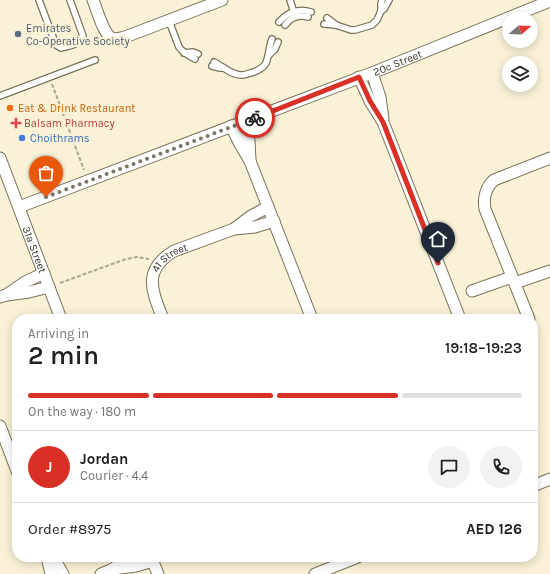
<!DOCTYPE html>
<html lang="en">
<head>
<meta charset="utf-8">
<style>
	body { margin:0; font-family:Karla,sans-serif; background:#f2f2f2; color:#222; height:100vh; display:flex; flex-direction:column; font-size:15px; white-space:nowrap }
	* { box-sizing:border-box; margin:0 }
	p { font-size:13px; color:#767676 }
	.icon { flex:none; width:22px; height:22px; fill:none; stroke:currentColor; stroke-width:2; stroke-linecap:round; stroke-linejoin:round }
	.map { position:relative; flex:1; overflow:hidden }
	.drawer { position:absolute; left:12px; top:314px; width:526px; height:248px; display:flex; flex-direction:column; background:#fff; border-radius:16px; box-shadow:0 2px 10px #0003 }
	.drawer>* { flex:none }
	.needle { width:26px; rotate:71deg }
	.tools { position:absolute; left:502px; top:12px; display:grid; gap:8px }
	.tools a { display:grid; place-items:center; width:36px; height:36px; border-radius:50%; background:#fff; box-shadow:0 2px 10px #0003; font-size:20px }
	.pin { position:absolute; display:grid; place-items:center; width:34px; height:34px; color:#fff; margin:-41px -17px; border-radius:50% 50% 50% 0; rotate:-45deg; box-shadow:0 0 4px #0007 }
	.pin .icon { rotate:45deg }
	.courier { position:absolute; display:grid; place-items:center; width:40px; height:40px; margin:-20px; border:3px solid #d93025; border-radius:50%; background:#fff; color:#222; box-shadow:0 1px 5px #0007 }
	.overview em { font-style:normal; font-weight:600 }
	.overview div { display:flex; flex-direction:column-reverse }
	.overview { display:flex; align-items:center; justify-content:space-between; height:68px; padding:0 16px }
	h1 { font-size:26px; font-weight:600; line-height:30px }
	.bar { display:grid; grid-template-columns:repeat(4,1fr); gap:6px 4px; align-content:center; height:48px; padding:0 16px }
	.bar i { height:5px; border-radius:3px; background:#e0e0e0 }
	.bar .on { background:#d93025 }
	.bar p { grid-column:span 4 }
	.line { display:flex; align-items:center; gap:10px; padding:0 16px; border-top:1px solid #e0e0e0 }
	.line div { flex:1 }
	.round { display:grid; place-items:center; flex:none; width:42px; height:42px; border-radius:21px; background:#f2f2f2 }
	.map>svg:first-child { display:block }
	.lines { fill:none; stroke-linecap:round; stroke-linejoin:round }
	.lane-casing { stroke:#79725a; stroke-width:8 }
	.street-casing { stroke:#79725a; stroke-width:13 }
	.path { stroke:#aaa590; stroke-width:2; stroke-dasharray:4 2; stroke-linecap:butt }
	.lane { stroke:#fff; stroke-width:5.5 }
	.street { stroke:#fff; stroke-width:11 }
	.done { stroke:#7b7666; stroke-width:4; stroke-dasharray:0 7.2 }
	.route { stroke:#d93025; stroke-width:5 }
	.service-dot { fill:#5c6f8a; stroke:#f9f2d7; stroke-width:1.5 }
	.food-dot { fill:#e8710a; stroke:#f9f2d7; stroke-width:1.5 }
	.health-dot { fill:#e0444e; stroke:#f9f2d7; stroke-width:1.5 }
	.shop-dot { fill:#3f7fe0; stroke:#f9f2d7; stroke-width:1.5 }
	.labels { text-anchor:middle; stroke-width:4; stroke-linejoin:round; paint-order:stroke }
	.service-label { font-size:11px; fill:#4e5e75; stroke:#f9f2d7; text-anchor:start }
	.street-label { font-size:11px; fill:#373429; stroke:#f9f2d7 }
	.food-label { font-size:11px; fill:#c56008; stroke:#f9f2d7; text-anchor:start }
	.health-label { font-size:11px; fill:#be3a42; stroke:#f9f2d7; text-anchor:start }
	.shop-label { font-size:11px; fill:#366cbe; stroke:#f9f2d7; text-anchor:start }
</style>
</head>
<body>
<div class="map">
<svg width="550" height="574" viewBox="0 0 550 574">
	<rect width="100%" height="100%" fill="#f9f2d7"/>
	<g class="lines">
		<defs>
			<g id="lane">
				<path d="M39,0l17,45 5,3c8,-2 20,-4 22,-12l-13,-36"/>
				<polyline points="290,0 294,13"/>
				<polyline points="381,11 381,4 382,0"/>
				<polyline points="327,18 336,25"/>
				<path d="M169,21l10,26c4,6 10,9 16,12"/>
				<path d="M279,22c9,-10 19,-14 32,-10"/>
				<polyline points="324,24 336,25 351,30 355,30 372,25 377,20 381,11 384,9 389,0"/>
				<path d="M285,25c6,-8 13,-11 23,-8"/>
				<polyline points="184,53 193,52 198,54"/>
				<polyline points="269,55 275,49 278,42"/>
				<path d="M214,62c8,4 19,14 28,13 4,0 8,-2 12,-3 5,-2 9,-4 12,-9 3,-8 3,-16 6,-24"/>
				<polyline points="212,66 220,68 224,68"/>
				<polyline points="0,96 95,60"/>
			</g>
			<g id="street">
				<path d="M93,0c4,9 10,34 19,38 4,2 8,0 13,-1l97,-37"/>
				<polyline points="372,73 380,97 383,119"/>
				<polyline points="359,77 370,101 383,122 460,319"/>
				<polyline points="243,122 249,141 250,160"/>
				<polyline points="231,126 240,144 250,161 312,319"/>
				<path id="s1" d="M0,158l61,161"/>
				<path id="s2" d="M19,207l353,-134 178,-72"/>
				<polyline points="234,229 251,216 268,207"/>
				<polyline points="515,283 550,271"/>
				<polyline points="472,291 512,277"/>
				<polyline points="7,295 29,292 49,287"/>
				<polyline points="0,297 6,295 25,282 44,273"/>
				<path id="s3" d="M163,319c-11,-28 -21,-49 11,-68l60,-22 21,-2 19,-6"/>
				<path d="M529,319l-44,-110c-2,-11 1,-22 9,-29l56,-22"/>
				<polyline points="0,426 17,471"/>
				<polyline points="533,486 550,479"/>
				<polyline points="47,557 51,574"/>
				<polyline points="53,557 63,574"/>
				<polyline points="151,557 158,574"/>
				<polyline points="113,569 129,557"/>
				<polyline points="101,574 113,569 136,566 153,561"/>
				<polyline points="315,574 358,557"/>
			</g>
		</defs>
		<!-- lane casing -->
		<use href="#lane" class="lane-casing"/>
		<!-- street casing -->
		<use href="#street" class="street-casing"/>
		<!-- path -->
		<g class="path">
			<polyline points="52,84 84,170"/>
			<polyline points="60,283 126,259 137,257 149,259"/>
		</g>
		<!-- lane -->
		<use href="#lane" class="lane"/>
		<!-- street -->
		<use href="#street" class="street"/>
	</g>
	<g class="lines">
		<!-- done -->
		<polyline class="done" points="46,197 255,118"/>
		<!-- route -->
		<polyline class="route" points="255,118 359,77 370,101 383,122 438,263"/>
	</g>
	<!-- markers -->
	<circle class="service-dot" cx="18" cy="34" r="4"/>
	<circle class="food-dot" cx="10" cy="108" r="4"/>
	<path class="health-dot" d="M14 117h4v4h4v4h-4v4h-4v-4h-4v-4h4z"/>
	<circle class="shop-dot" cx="22" cy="138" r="4"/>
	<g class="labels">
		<!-- service labels -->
		<g class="service-label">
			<text x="26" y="32">Emirates<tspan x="26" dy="13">Co-Operative Society</tspan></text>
		</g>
		<!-- street labels -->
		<g class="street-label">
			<text dy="4" stroke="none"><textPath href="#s2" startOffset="405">20c Street</textPath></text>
			<text dy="4" stroke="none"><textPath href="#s1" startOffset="98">31a Street</textPath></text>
			<text dy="4" stroke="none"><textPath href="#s3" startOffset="71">41 Street</textPath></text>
		</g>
		<!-- food labels -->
		<g class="food-label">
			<text x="18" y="112">Eat &amp; Drink Restaurant</text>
		</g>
		<!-- health labels -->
		<g class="health-label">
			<text x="24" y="127">Balsam Pharmacy</text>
		</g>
		<!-- shop labels -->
		<g class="shop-label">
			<text x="30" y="142">Choithrams</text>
		</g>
	</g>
</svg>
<div class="tools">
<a><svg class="needle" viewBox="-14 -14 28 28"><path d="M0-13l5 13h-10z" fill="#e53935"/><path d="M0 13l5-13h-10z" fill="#767676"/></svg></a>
<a><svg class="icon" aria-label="layers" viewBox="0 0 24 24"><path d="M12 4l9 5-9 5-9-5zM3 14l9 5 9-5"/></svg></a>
</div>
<div class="pin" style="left:46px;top:197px;background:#ea580c"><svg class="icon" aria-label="bag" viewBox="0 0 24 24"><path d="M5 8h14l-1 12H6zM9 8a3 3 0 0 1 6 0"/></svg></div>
<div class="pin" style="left:438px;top:263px;background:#1f2937"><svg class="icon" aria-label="home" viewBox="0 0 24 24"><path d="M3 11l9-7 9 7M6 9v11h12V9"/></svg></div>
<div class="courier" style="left:255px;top:118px"><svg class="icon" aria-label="bike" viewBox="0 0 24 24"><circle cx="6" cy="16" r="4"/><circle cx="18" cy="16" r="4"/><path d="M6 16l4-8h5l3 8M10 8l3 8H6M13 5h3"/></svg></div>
<section class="drawer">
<div class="overview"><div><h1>2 min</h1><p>Arriving in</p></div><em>19:18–19:23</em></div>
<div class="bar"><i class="on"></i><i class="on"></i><i class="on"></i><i></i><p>On the way · 180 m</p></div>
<div class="line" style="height:72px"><b class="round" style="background:#d93025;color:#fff">J</b><div><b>Jordan</b><p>Courier · 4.4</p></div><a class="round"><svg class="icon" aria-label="chat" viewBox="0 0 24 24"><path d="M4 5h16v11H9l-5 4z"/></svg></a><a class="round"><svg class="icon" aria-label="phone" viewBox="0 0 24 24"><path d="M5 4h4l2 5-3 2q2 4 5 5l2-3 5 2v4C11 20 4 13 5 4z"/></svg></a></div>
<div class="line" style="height:52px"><div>Order #8975</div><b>AED 126</b></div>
</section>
</div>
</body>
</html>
